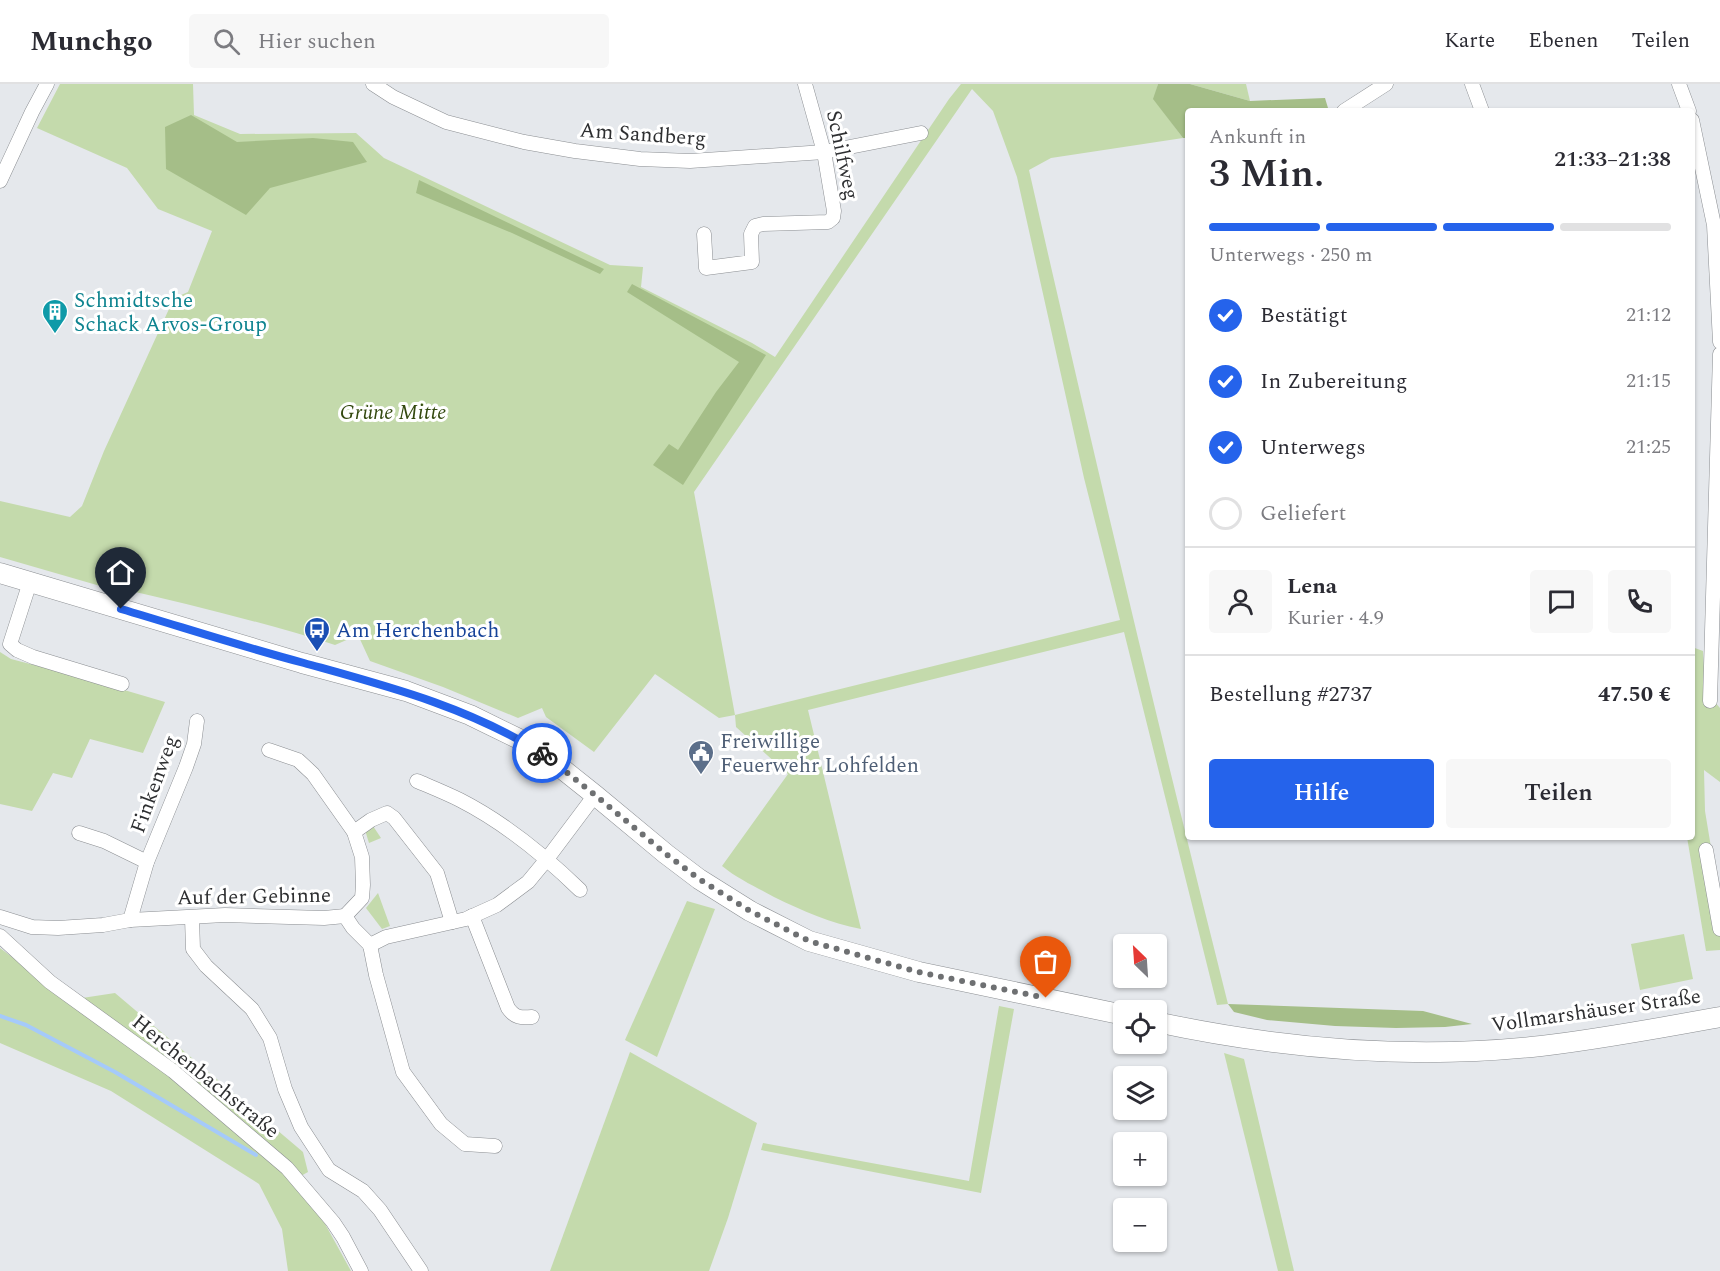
<!DOCTYPE html>
<html lang="de">
<head>
<meta charset="utf-8">
<style>
	body { margin:0; font-family:Spectral,serif; background:#f7f7f7; color:#2b2b33; height:100vh; display:flex; flex-direction:column; font-size:22px; white-space:nowrap }
	* { box-sizing:border-box; margin:0 }
	p { font-size:20px; color:#7c7c81 }
	.icon { flex:none; width:33px; height:33px; fill:none; stroke:currentColor; stroke-width:2; stroke-linecap:round; stroke-linejoin:round }
	.map { position:relative; flex:1; overflow:hidden }
	.side { position:absolute; left:1185px; top:24px; width:510px; height:732px; display:flex; flex-direction:column; background:#fff; border-radius:6px; box-shadow:0 2px 4px #0004 }
	.side>* { flex:none }
	.needle { width:39px; rotate:335deg }
	.buttons { position:absolute; left:1113px; top:850px; display:grid; gap:12px }
	.buttons a { display:grid; place-items:center; width:54px; height:54px; border-radius:6px; background:#fff; box-shadow:0 2px 4px #0004; font-size:30px }
	.pin { position:absolute; display:grid; place-items:center; width:51px; height:51px; color:#fff; margin:-62px -26px; border-radius:50% 50% 50% 0; rotate:-45deg; box-shadow:0 0 6px #0007 }
	.pin .icon { rotate:45deg }
	.courier { position:absolute; display:grid; place-items:center; width:60px; height:60px; margin:-30px; border:4px solid #2563eb; border-radius:50%; background:#fff; color:#222; box-shadow:0 2px 8px #0007 }
	.summary em { font-style:normal; font-weight:600 }
	.summary div { display:flex; flex-direction:column-reverse }
	.summary { display:flex; align-items:center; justify-content:space-between; height:102px; padding:0 24px }
	h1 { font-size:39px; font-weight:600; line-height:45px }
	.bar { display:grid; grid-template-columns:repeat(4,1fr); gap:9px 6px; align-content:center; height:72px; padding:0 24px }
	.bar i { height:8px; border-radius:4px; background:#e1e1e2 }
	.bar .on { background:#2563eb }
	.bar p { grid-column:span 4 }
	.line { display:flex; align-items:center; gap:15px; padding:0 24px; border-top:2px solid #e1e1e2 }
	.line div { flex:1 }
	.round { display:grid; place-items:center; flex:none; width:63px; height:63px; border-radius:6px; background:#f7f7f7 }
	ol { padding:0 24px; list-style:none }
	li { display:flex; align-items:center; gap:18px; height:66px }
	li p { margin-inline-start:auto }
	li .icon { padding:6px; border-radius:50%; background:#2563eb; color:#fff; stroke-width:4 }
	li:last-child { color:#7c7c81 }
	li i { width:33px; height:33px; border:3px solid #e1e1e2; border-radius:50% }
	.cta { display:flex; gap:12px; margin-top:auto; padding:12px 24px }
	.cta a { flex:1; height:69px; border-radius:6px; background:#2563eb; color:#fff; font-size:24px; font-weight:600; line-height:69px; text-align:center }
	.cta a+a { background:#f7f7f7; color:#2b2b33 }
	header { display:flex; align-items:center; gap:36px; box-sizing:border-box; height:84px; padding:0 30px; background:#fff; border-bottom:2px solid #e1e1e2 }
	header strong { font-size:28px }
	nav { display:flex; gap:33px; margin-inline-start:auto; font-size:21px }
	.search { width:420px; height:54px; background:#f7f7f7; display:flex; align-items:center; gap:15px; box-sizing:border-box; padding:0 21px; border-radius:6px; color:#7c7c81; font-size:22px }
	.map>svg:first-child { display:block }
	.green { fill:#c4daac; fill-rule:evenodd }
	.forest { fill:#a5be88 }
	.lines { fill:none; stroke-linecap:round; stroke-linejoin:round }
	.stream { stroke:#a5cafa; stroke-width:4 }
	.street-casing { stroke:#8b8e92; stroke-width:15 }
	.secondary-casing { stroke:#8b8e92; stroke-width:21 }
	.street { stroke:#fff; stroke-width:14 }
	.secondary { stroke:#fff; stroke-width:20 }
	.done { stroke:#6e7072; stroke-width:6; stroke-dasharray:0 10.8 }
	.route { stroke:#2563eb; stroke-width:8 }
	.labels { text-anchor:middle; stroke-width:6; stroke-linejoin:round; paint-order:stroke }
	.street-label { font-size:21px; fill:#2e2f31; stroke:#fff }
	.culture-label { font-size:21px; fill:#0d838f; stroke:#fff; text-anchor:start }
	.park-label { font-size:21px; font-style:italic; fill:#33490f; stroke:#fff }
	.transit-label { font-size:21px; fill:#164399; stroke:#fff; text-anchor:start }
	.service-label { font-size:21px; fill:#4e5e75; stroke:#fff; text-anchor:start }
</style>
</head>
<body>
<header>
<strong>Munchgo</strong>
<div class="search"><svg class="icon" aria-label="search" viewBox="0 0 24 24"><circle cx="10" cy="10" r="6"/><path d="M15 15l6 6"/></svg>Hier suchen</div>
<nav><a>Karte</a><a>Ebenen</a><a>Teilen</a></nav>
</header>
<div class="map">
<svg width="1720" height="1187" viewBox="0 0 1720 1187">
	<rect width="100%" height="100%" fill="#e5e8ec"/>
	<!-- green -->
	<g class="green">
		<path d="M60,0h133l1,31 46,19 116,-1 28,25 226,107 33,2 -2,20 111,56 23,14 174,-258 12,-15h197l-4,15 29,39 -132,20 -22,12c63,279 129,556 199,834l-11,1 -93,-373 -316,78 53,219c-31,-6 -58,-18 -87,-32 -18,-10 -36,-18 -52,-31l66,-92 -52,-47 -1,-12 -16,3 -64,-44 -61,78 -48,-35 -4,-9 -24,10 -75,-31 -73,-26 -12,-26 -23,10c-72,-23 -144,-40 -217,-57l-4,2 -114,-33v-56l70,16 12,-11 22,-55 70,-153 14,-6 24,-61 -54,-22 -31,-41 -90,-40zM972,5l21,22 24,66 67,301 36,142 -385,95 -41,-223z"/>
		<polygon points="1190,0 1246,0 1250,17"/>
		<polygon points="1692,563 1703,567 1705,607 1720,624 1720,698 1704,686 1705,727 1720,818 1720,866 1706,867 1687,753 1692,753"/>
		<polygon points="0,568 11,575 80,593 165,618 143,669 90,655 72,694 53,689 32,727 0,720"/>
		<polygon points="373,742 381,754 369,759 365,746"/>
		<polygon points="378,809 390,842 382,845 366,824"/>
		<polygon points="687,817 715,825 657,973 625,956"/>
		<polygon points="1684,850 1693,895 1640,906 1631,860"/>
		<polygon points="0,864 69,916 115,909 303,1068 308,1088 290,1098 324,1138 351,1187 288,1187 282,1145 259,1100 111,1007 0,959"/>
		<polygon points="999,922 1014,925 981,1109 761,1066 763,1059 969,1097"/>
		<polygon points="630,968 757,1039 728,1134 709,1187 550,1187"/>
		<polygon points="1224,969 1244,975 1294,1187 1278,1187"/>
	</g>
	<!-- forest -->
	<g class="forest">
		<polygon points="1158,0 1190,0 1250,17 1325,14 1328,24 1322,27 1188,27 1188,54 1183,54 1153,15"/>
		<polygon points="191,31 237,58 313,54 353,58 367,78 270,104 246,131 166,85 165,43"/>
		<polygon points="419,96 604,185 600,190 512,149 416,109"/>
		<polygon points="632,200 766,271 683,401 653,381 669,360 678,366 716,308 739,278 627,208"/>
		<polygon points="1228,920 1423,927 1472,940 1445,943 1396,944 1335,942 1267,936 1234,928"/>
	</g>
	<g class="lines">
		<!-- stream -->
		<polyline class="stream" points="0,932 26,941 115,988 256,1071"/>
		<defs>
			<g id="street">
				<polyline points="373,0 393,13 446,38 524,58 575,67 640,75 690,77 824,68 921,49"/>
				<polyline points="1472,0 1482,27"/>
				<polyline points="1679,0 1689,27"/>
				<polyline points="1344,27 1386,0"/>
				<polyline points="1692,36 1714,141 1720,258"/>
				<polyline points="0,97 32,28 47,0"/>
				<polyline points="704,150 706,184 752,178 751,150 755,142 763,140 828,138 833,134 834,127 824,68 805,0"/>
				<polyline points="30,498 10,560 17,566 33,573 122,600"/>
				<polyline points="1710,617 1720,270"/>
				<polyline points="269,666 298,676 313,690 354,748 362,773 363,801 362,814 345,832"/>
				<path d="M417,697c14,6 29,12 43,19 45,23 84,55 120,90"/>
				<polyline points="354,748 371,736 387,729 394,734 437,789 452,838"/>
				<polyline points="79,749 104,757 147,778"/>
				<polyline points="1706,766 1720,845"/>
				<path d="M472,832l36,92c7,10 13,10 24,9"/>
				<polyline points="0,833 32,843 58,844 103,841 130,836 225,831 324,834 345,832 353,844 370,861"/>
				<polyline points="192,834 193,865 206,882 252,925 270,954 285,1005 301,1043 329,1086 363,1107 380,1126 421,1187"/>
				<polyline points="130,836 147,778 186,683 194,660 197,637"/>
				<polyline points="0,852 50,898 173,987 287,1084 333,1138 343,1153 361,1187"/>
				<polyline points="370,861 386,853 466,835 497,821 528,798 547,775 595,711"/>
				<polyline points="370,861 376,891 403,988 441,1040 465,1060 495,1062"/>
			</g>
			<g id="secondary">
				<polyline points="0,489 302,579 406,607 470,631 521,656 546,672 595,711 666,770 699,795 750,827 809,857 919,888 1124,931"/>
				<path d="M1156,938c126,27 257,38 385,24 60,-7 119,-18 179,-29"/>
			</g>
		</defs>
		<!-- street casing -->
		<use href="#street" class="street-casing"/>
		<!-- secondary casing -->
		<use href="#secondary" class="secondary-casing"/>
		<!-- street -->
		<use href="#street" class="street"/>
		<!-- secondary -->
		<use href="#secondary" class="secondary"/>
	</g>
	<g class="lines">
		<!-- done -->
		<polyline class="done" points="542,669 595,711 666,770 699,795 750,827 809,857 918,888 1046,914"/>
		<!-- route -->
		<path class="route" d="M121,525c61,18 122,38 183,54 86,24 161,43 238,90"/>
	</g>
	<!-- icons -->
	<defs>
		<symbol id="building-pin" viewBox="-11 -11 22 30"><path d="M0 17L-7.5 6A9.5 9.5 0 1 1 7.5 6Z" fill="#0f9aa8" stroke="#fff"/><path d="M-4-6H4V6H1V3H-1V6H-4ZM-2.5-4.3h1.7v1.8h-1.7ZM.8-4.3h1.7v1.8H.8ZM-2.5-1h1.7V.8h-1.7ZM.8-1h1.7V.8H.8Z" fill="#fff"/></symbol>
		<symbol id="bus-pin" viewBox="-11 -11 22 30"><path d="M0 17L-7.5 6A9.5 9.5 0 1 1 7.5 6Z" fill="#1a4fb4" stroke="#fff"/><path d="M-5-6H5V4H4V6H2V4H-2V6H-4V4H-5ZM-3.5-4V0h7V-4ZM-3.5 1.2v1.5H-2V1.2ZM2 1.2v1.5H3.5V1.2Z" fill="#fff"/></symbol>
		<symbol id="civic-pin" viewBox="-11 -11 22 30"><path d="M0 17L-7.5 6A9.5 9.5 0 1 1 7.5 6Z" fill="#5c6f8a" stroke="#fff"/><path d="M-.6-6.5H3V-4.5H.6V-3L4-1V1h2V6H-6V1h2V-1L-.6-3ZM-1.2 2.5V6h2.4V2.5Z" fill="#fff"/></symbol>
	</defs>
	<g fill-rule="evenodd">
		<use href="#building-pin" x="40" y="213" width="30" height="40"/>
		<use href="#bus-pin" x="302" y="531" width="30" height="40"/>
		<use href="#civic-pin" x="686" y="654" width="30" height="40"/>
	</g>
	<g class="labels">
		<!-- street labels -->
		<g class="street-label">
			<text transform="translate(643 50) rotate(4)" y="7">Am Sandberg</text>
			<text transform="translate(843 71) rotate(78)" y="7">Schilfweg</text>
			<text transform="translate(154 700) rotate(-70)" y="7">Finkenweg</text>
			<text transform="translate(254 812) rotate(-1)" y="7">Auf der Gebinne</text>
			<text transform="translate(1596 926) rotate(-8)" y="7">Vollmarshäuser Straße</text>
			<text transform="translate(206 992) rotate(39)" y="7">Herchenbachstraße</text>
		</g>
		<!-- culture labels -->
		<g class="culture-label">
			<text x="74" y="223">Schmidtsche<tspan x="74" dy="24">Schack Arvos-Group</tspan></text>
		</g>
		<!-- park labels -->
		<g class="park-label">
			<text x="393" y="335">Grüne Mitte</text>
		</g>
		<!-- transit labels -->
		<g class="transit-label">
			<text x="336" y="553">Am Herchenbach</text>
		</g>
		<!-- service labels -->
		<g class="service-label">
			<text x="720" y="664">Freiwillige<tspan x="720" dy="24">Feuerwehr Lohfelden</tspan></text>
		</g>
	</g>
</svg>
<div class="buttons">
<a><svg class="needle" viewBox="-14 -14 28 28"><path d="M0-13l5 13h-10z" fill="#e53935"/><path d="M0 13l5-13h-10z" fill="#7c7c81"/></svg></a>
<a><svg class="icon" aria-label="locate" viewBox="0 0 24 24"><circle cx="12" cy="12" r="6"/><path d="M12 2v4M12 18v4M2 12h4M18 12h4"/></svg></a>
<a><svg class="icon" aria-label="layers" viewBox="0 0 24 24"><path d="M12 4l9 5-9 5-9-5zM3 14l9 5 9-5"/></svg></a>
<a>+</a>
<a>−</a>
</div>
<div class="pin" style="left:1046px;top:914px;background:#ea580c"><svg class="icon" aria-label="bag" viewBox="0 0 24 24"><path d="M5 8h14l-1 12H6zM9 8a3 3 0 0 1 6 0"/></svg></div>
<div class="pin" style="left:121px;top:525px;background:#1f2937"><svg class="icon" aria-label="home" viewBox="0 0 24 24"><path d="M3 11l9-7 9 7M6 9v11h12V9"/></svg></div>
<div class="courier" style="left:542px;top:669px"><svg class="icon" aria-label="bike" viewBox="0 0 24 24"><circle cx="6" cy="16" r="4"/><circle cx="18" cy="16" r="4"/><path d="M6 16l4-8h5l3 8M10 8l3 8H6M13 5h3"/></svg></div>
<section class="side">
<div class="summary"><div><h1>3 Min.</h1><p>Ankunft in</p></div><em>21:33–21:38</em></div>
<div class="bar"><i class="on"></i><i class="on"></i><i class="on"></i><i></i><p>Unterwegs · 250 m</p></div>
<ol>
<li><svg class="icon" aria-label="check" viewBox="0 0 24 24"><path d="M5 12l5 5 9-10"/></svg>Bestätigt<p>21:12</p></li>
<li><svg class="icon" aria-label="check" viewBox="0 0 24 24"><path d="M5 12l5 5 9-10"/></svg>In Zubereitung<p>21:15</p></li>
<li><svg class="icon" aria-label="check" viewBox="0 0 24 24"><path d="M5 12l5 5 9-10"/></svg>Unterwegs<p>21:25</p></li>
<li><i></i>Geliefert</li>
</ol>
<div class="line" style="height:108px"><a class="round"><svg class="icon" aria-label="person" viewBox="0 0 24 24"><circle cx="12" cy="8" r="4"/><path d="M4 21q1-7 8-7t8 7"/></svg></a><div><b>Lena</b><p>Kurier · 4.9</p></div><a class="round"><svg class="icon" aria-label="chat" viewBox="0 0 24 24"><path d="M4 5h16v11H9l-5 4z"/></svg></a><a class="round"><svg class="icon" aria-label="phone" viewBox="0 0 24 24"><path d="M5 4h4l2 5-3 2q2 4 5 5l2-3 5 2v4C11 20 4 13 5 4z"/></svg></a></div>
<div class="line" style="height:78px"><div>Bestellung #2737</div><b>47.50 €</b></div>
<div class="cta"><a>Hilfe</a><a>Teilen</a></div>
</section>
</div>
</body>
</html>
